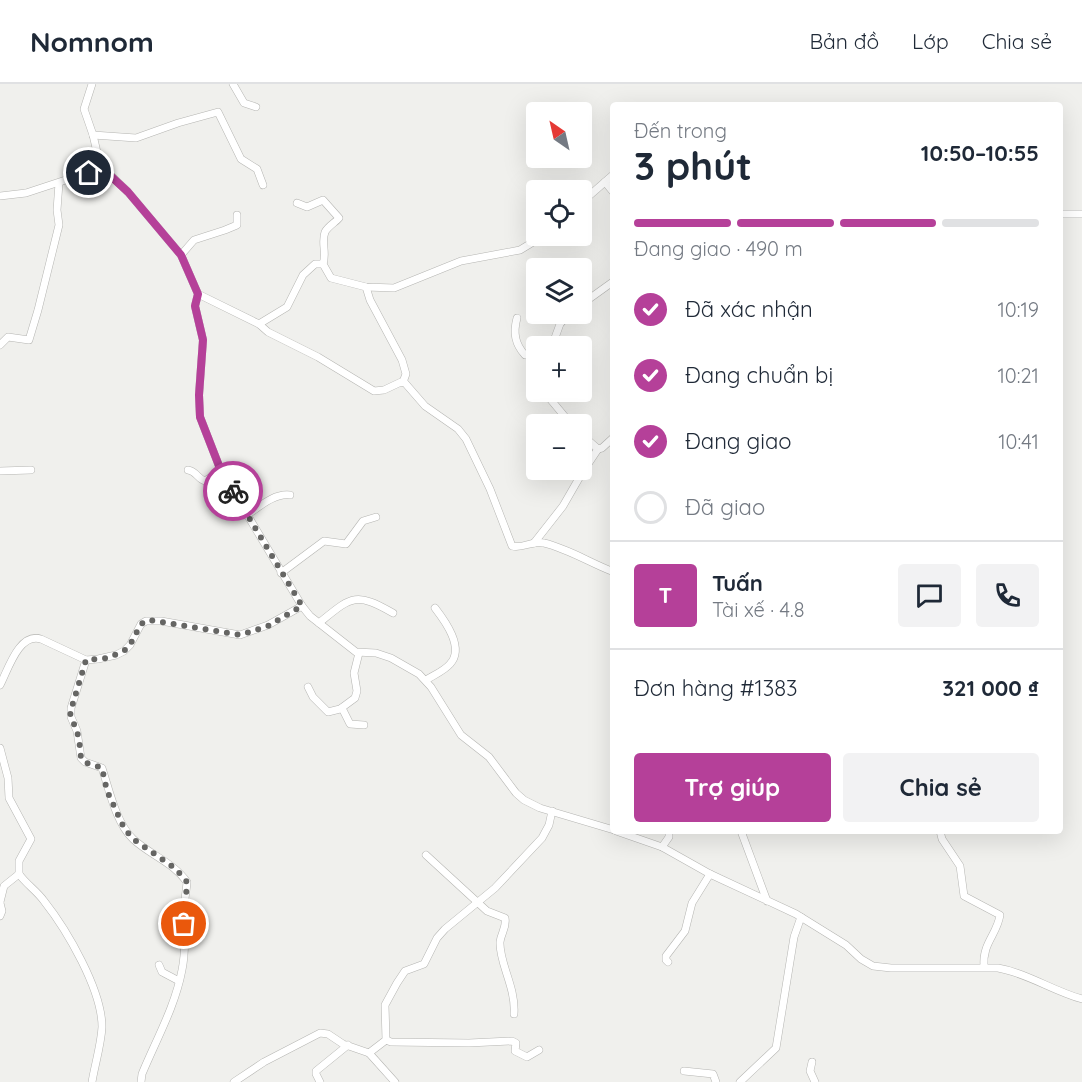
<!DOCTYPE html>
<html lang="vi">
<head>
<meta charset="utf-8">
<style>
	body { margin:0; font-family:Quicksand,sans-serif; background:#f2f2f3; color:#1f2937; height:100vh; display:flex; flex-direction:column; font-size:22px; white-space:nowrap }
	* { box-sizing:border-box; margin:0 }
	p { font-size:20px; color:#747a83 }
	.icon { flex:none; width:33px; height:33px; fill:none; stroke:currentColor; stroke-width:2; stroke-linecap:round; stroke-linejoin:round }
	.map { position:relative; flex:1; overflow:hidden }
	.details { position:absolute; left:610px; top:18px; width:453px; height:732px; display:flex; flex-direction:column; background:#fff; border-radius:6px; box-shadow:0 6px 24px #0002 }
	.details>* { flex:none }
	.needle { width:39px; rotate:326deg }
	.buttons { position:absolute; left:526px; top:18px; display:grid; gap:12px }
	.buttons a { display:grid; place-items:center; width:66px; height:66px; border-radius:6px; background:#fff; box-shadow:0 6px 24px #0002; font-size:30px }
	.pin { position:absolute; display:grid; place-items:center; width:51px; height:51px; color:#fff; margin:-26px; border:3px solid #fff; border-radius:50%; box-shadow:0 2px 6px #0007 }
	.courier { position:absolute; display:grid; place-items:center; width:60px; height:60px; margin:-30px; border:4px solid #b54099; border-radius:50%; background:#fff; color:#222; box-shadow:0 2px 8px #0007 }
	.summary em { font-style:normal; font-weight:700 }
	.summary div { display:flex; flex-direction:column-reverse }
	.summary { display:flex; align-items:center; justify-content:space-between; height:102px; padding:0 24px }
	h1 { font-size:39px; font-weight:700; line-height:45px }
	.bar { display:grid; grid-template-columns:repeat(4,1fr); gap:9px 6px; align-content:center; height:72px; padding:0 24px }
	.bar i { height:8px; border-radius:4px; background:#e0e1e3 }
	.bar .on { background:#b54099 }
	.bar p { grid-column:span 4 }
	.line { display:flex; align-items:center; gap:15px; padding:0 24px; border-top:2px solid #e0e1e3 }
	.line div { flex:1 }
	.round { display:grid; place-items:center; flex:none; width:63px; height:63px; border-radius:6px; background:#f2f2f3 }
	ol { padding:0 24px; list-style:none }
	li { display:flex; align-items:center; gap:18px; height:66px }
	li p { margin-inline-start:auto }
	li .icon { padding:6px; border-radius:50%; background:#b54099; color:#fff; stroke-width:4 }
	li:last-child { color:#747a83 }
	li i { width:33px; height:33px; border:3px solid #e0e1e3; border-radius:50% }
	.primary-button { display:flex; gap:12px; margin-top:auto; padding:12px 24px }
	.primary-button a { flex:1; height:69px; border-radius:6px; background:#b54099; color:#fff; font-size:24px; font-weight:700; line-height:69px; text-align:center }
	.primary-button a+a { background:#f2f2f3; color:#1f2937 }
	header { display:flex; align-items:center; gap:36px; box-sizing:border-box; height:84px; padding:0 30px; background:#fff; border-bottom:2px solid #e0e1e3 }
	header strong { font-size:28px }
	nav { display:flex; gap:33px; margin-inline-start:auto; font-size:21px }
	.map>svg:first-child { display:block }
	.lines { fill:none; stroke-linecap:round; stroke-linejoin:round }
	.minor-casing { stroke:#b5b5b2; stroke-width:8 }
	.minor { stroke:#fff; stroke-width:7 }
	.done { stroke:#666664; stroke-width:6; stroke-dasharray:0 10.8 }
	.route { stroke:#b54099; stroke-width:8 }
</style>
</head>
<body>
<header>
<strong>Nomnom</strong>
<nav><a>Bản đồ</a><a>Lớp</a><a>Chia sẻ</a></nav>
</header>
<div class="map">
<svg width="1082" height="998" viewBox="0 0 1082 998">
	<rect width="100%" height="100%" fill="#f0f0ed"/>
	<g class="lines">
		<defs>
			<g id="minor">
				<polyline points="92,0 84,25 93,51 100,81 128,108 181,171 198,210 195,222 203,256 199,311 200,333 221,387 302,522 310,532 356,568 376,569 391,574 419,590 431,603 461,651 489,673 516,709 524,716 540,724 614,746"/>
				<polyline points="233,0 244,19 256,23"/>
				<polyline points="93,51 136,54 178,39 218,28 241,75 257,85 263,101"/>
				<polyline points="605,98 614,109"/>
				<polyline points="0,112 26,109 102,84"/>
				<polyline points="582,118 614,90"/>
				<path d="M297,119l10,4 16,-7 16,18c-3,4 -11,8 -14,14 -4,10 2,22 -2,32"/>
				<polyline points="1060,130 1082,130"/>
				<polyline points="181,171 194,156 225,146 237,141 237,131"/>
				<polyline points="366,203 370,216 402,276 406,290 403,298"/>
				<polyline points="198,210 259,240 287,223 303,191 315,180 323,180 331,194 366,203 394,204 461,177 520,166 543,152"/>
				<polyline points="582,220 614,197"/>
				<path d="M517,234c-4,15 -2,26 8,37l12,1"/>
				<path d="M259,240l9,8 50,25 56,34 10,-1 17,-8 4,1 20,23 33,23 8,10 24,50 22,57c11,3 21,-6 32,-3 25,6 46,20 70,29"/>
				<polyline points="0,261 8,253 29,256 38,226 59,141 57,126 59,99"/>
				<polyline points="552,262 560,240 569,230"/>
				<polyline points="546,308 551,316 571,340"/>
				<polyline points="582,351 598,365 602,364 614,353"/>
				<path d="M188,386c8,1 10,9 17,11l16,-10"/>
				<polyline points="0,387 31,386"/>
				<path d="M247,431c12,-8 27,-22 43,-20"/>
				<polyline points="534,459 563,422 582,389 598,365"/>
				<polyline points="281,489 324,457 346,460 363,437 376,433"/>
				<path d="M319,539c32,-26 36,-32 74,-10"/>
				<path d="M86,576l-15,48v9l6,14 4,27 4,4 17,6c7,21 14,55 31,71 17,16 40,23 54,43 -1,14 -5,28 -3,42 1,15 1,31 -2,46 -7,37 -26,70 -40,104l-1,8"/>
				<path d="M426,596c8,-5 18,-9 24,-16 15,-16 -5,-43 -15,-56"/>
				<path d="M0,601c8,-15 19,-53 41,-46l45,21 12,-1 18,-4 8,-4 6,-6 11,-21 5,-3h15l79,14 28,-10 34,-19"/>
				<polyline points="308,603 313,613 328,628 340,625 355,614 357,607 354,589 359,569"/>
				<polyline points="342,624 350,640 364,641"/>
				<path d="M0,664l8,30 1,20 22,41 -12,22v13c7,10 18,17 25,27 23,29 58,89 58,126 -1,18 -7,37 -10,55"/>
				<path d="M616,747l46,16 48,27 86,40 50,31 15,14 12,7 18,2h107c29,5 55,23 84,31"/>
				<polyline points="741,747 767,817"/>
				<path d="M940,747l2,8 18,27 4,30 36,19c-3,20 -18,28 -16,52"/>
				<polyline points="662,763 669,753 669,747"/>
				<path d="M426,771l61,56 18,7c2,9 -4,15 -5,24 -1,21 16,45 14,72"/>
				<polyline points="0,818 4,802 19,790"/>
				<polyline points="0,819 2,827 0,832"/>
				<polyline points="668,878 666,876 666,872 685,847 692,819 710,790"/>
				<polyline points="159,881 162,888 179,897"/>
				<polyline points="386,956 391,958 469,959 512,957 516,959 515,967 527,973 539,966"/>
				<polyline points="369,969 395,998"/>
				<polyline points="812,978 810,987 815,998"/>
				<polyline points="684,987 713,990 716,998"/>
				<polyline points="234,998 264,978 320,949 328,950 343,960 369,969 386,956 385,921 397,899 405,887 424,880 437,854 445,845 495,804 542,754 549,741 552,727"/>
				<polyline points="320,998 316,990 316,987 348,961"/>
				<polyline points="740,998 776,964 794,853 801,833"/>
			</g>
		</defs>
		<!-- minor casing -->
		<use href="#minor" class="minor-casing"/>
		<!-- minor -->
		<use href="#minor" class="minor"/>
	</g>
	<g class="lines">
		<!-- done -->
		<polyline class="done" points="184,840 187,798 176,785 136,757 125,746 107,707 102,684 87,679 81,674 79,654 70,629 86,576 107,574 124,567 130,561 141,540 149,536 240,551 268,542 302,522 233,407"/>
		<!-- route -->
		<polyline class="route" points="89,89 102,84 128,108 181,171 198,210 195,222 203,256 199,311 200,333 221,387 233,407"/>
	</g>
</svg>
<div class="buttons">
<a><svg class="needle" viewBox="-14 -14 28 28"><path d="M0-13l5 13h-10z" fill="#e53935"/><path d="M0 13l5-13h-10z" fill="#747a83"/></svg></a>
<a><svg class="icon" aria-label="locate" viewBox="0 0 24 24"><circle cx="12" cy="12" r="6"/><path d="M12 2v4M12 18v4M2 12h4M18 12h4"/></svg></a>
<a><svg class="icon" aria-label="layers" viewBox="0 0 24 24"><path d="M12 4l9 5-9 5-9-5zM3 14l9 5 9-5"/></svg></a>
<a>+</a>
<a>−</a>
</div>
<div class="pin" style="left:184px;top:840px;background:#ea580c"><svg class="icon" aria-label="bag" viewBox="0 0 24 24"><path d="M5 8h14l-1 12H6zM9 8a3 3 0 0 1 6 0"/></svg></div>
<div class="pin" style="left:89px;top:89px;background:#1f2937"><svg class="icon" aria-label="home" viewBox="0 0 24 24"><path d="M3 11l9-7 9 7M6 9v11h12V9"/></svg></div>
<div class="courier" style="left:233px;top:407px"><svg class="icon" aria-label="bike" viewBox="0 0 24 24"><circle cx="6" cy="16" r="4"/><circle cx="18" cy="16" r="4"/><path d="M6 16l4-8h5l3 8M10 8l3 8H6M13 5h3"/></svg></div>
<section class="details">
<div class="summary"><div><h1>3 phút</h1><p>Đến trong</p></div><em>10:50–10:55</em></div>
<div class="bar"><i class="on"></i><i class="on"></i><i class="on"></i><i></i><p>Đang giao · 490 m</p></div>
<ol>
<li><svg class="icon" aria-label="check" viewBox="0 0 24 24"><path d="M5 12l5 5 9-10"/></svg>Đã xác nhận<p>10:19</p></li>
<li><svg class="icon" aria-label="check" viewBox="0 0 24 24"><path d="M5 12l5 5 9-10"/></svg>Đang chuẩn bị<p>10:21</p></li>
<li><svg class="icon" aria-label="check" viewBox="0 0 24 24"><path d="M5 12l5 5 9-10"/></svg>Đang giao<p>10:41</p></li>
<li><i></i>Đã giao</li>
</ol>
<div class="line" style="height:108px"><b class="round" style="background:#b54099;color:#fff">T</b><div><b>Tuấn</b><p>Tài xế · 4.8</p></div><a class="round"><svg class="icon" aria-label="chat" viewBox="0 0 24 24"><path d="M4 5h16v11H9l-5 4z"/></svg></a><a class="round"><svg class="icon" aria-label="phone" viewBox="0 0 24 24"><path d="M5 4h4l2 5-3 2q2 4 5 5l2-3 5 2v4C11 20 4 13 5 4z"/></svg></a></div>
<div class="line" style="height:78px"><div>Đơn hàng #1383</div><b>321 000 ₫</b></div>
<div class="primary-button"><a>Trợ giúp</a><a>Chia sẻ</a></div>
</section>
</div>
</body>
</html>
